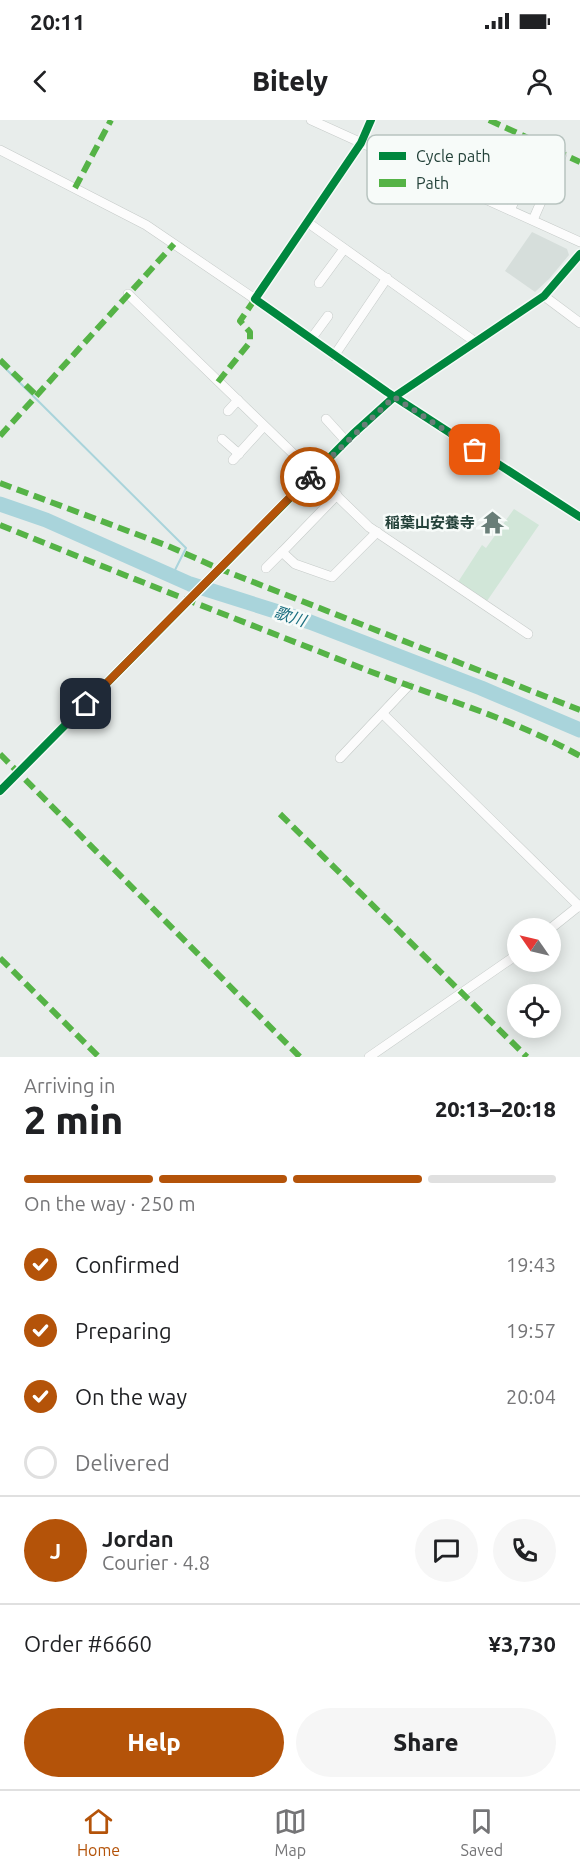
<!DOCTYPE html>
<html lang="en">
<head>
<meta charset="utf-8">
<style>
	body { margin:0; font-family:Ubuntu,"Noto Sans JP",sans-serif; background:#f6f6f6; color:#202124; height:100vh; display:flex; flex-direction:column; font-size:22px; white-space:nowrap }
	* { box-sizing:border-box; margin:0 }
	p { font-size:20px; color:#757577 }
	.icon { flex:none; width:33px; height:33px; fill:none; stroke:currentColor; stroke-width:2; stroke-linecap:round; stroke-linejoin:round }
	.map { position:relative; height:937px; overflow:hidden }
	.panel { display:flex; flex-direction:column; background:#fff; flex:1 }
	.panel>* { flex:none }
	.needle { width:39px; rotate:304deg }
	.tools { position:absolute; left:507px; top:798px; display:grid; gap:12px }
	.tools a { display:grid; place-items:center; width:54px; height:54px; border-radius:50%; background:#fff; box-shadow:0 3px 15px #0003; font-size:30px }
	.pin { position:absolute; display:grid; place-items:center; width:51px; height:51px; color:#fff; margin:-26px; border-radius:12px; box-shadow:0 3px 9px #0006 }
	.courier { position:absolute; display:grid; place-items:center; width:60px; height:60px; margin:-30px; border:4px solid #b45309; border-radius:50%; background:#fff; color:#222; box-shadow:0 2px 8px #0007 }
	.summary em { font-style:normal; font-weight:800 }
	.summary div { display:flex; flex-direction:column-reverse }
	.summary { display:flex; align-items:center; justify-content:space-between; height:102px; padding:0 24px }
	h1 { font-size:39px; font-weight:800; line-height:45px }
	.bar { display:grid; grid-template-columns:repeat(4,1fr); gap:9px 6px; align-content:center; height:72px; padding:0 24px }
	.bar i { height:8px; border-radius:4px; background:#e0e0e0 }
	.bar .selected { background:#b45309 }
	.bar p { grid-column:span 4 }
	.line { display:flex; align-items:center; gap:15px; padding:0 24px; border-top:2px solid #e0e0e0 }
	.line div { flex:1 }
	.round { display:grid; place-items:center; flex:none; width:63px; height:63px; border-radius:32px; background:#f6f6f6 }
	ol { padding:0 24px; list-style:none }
	li { display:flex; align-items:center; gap:18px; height:66px }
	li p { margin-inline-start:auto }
	li .icon { padding:6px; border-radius:50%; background:#b45309; color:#fff; stroke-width:4 }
	li:last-child { color:#757577 }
	li i { width:33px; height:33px; border:3px solid #e0e0e0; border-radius:50% }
	.primary-button { display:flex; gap:12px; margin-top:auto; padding:12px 24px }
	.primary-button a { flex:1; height:69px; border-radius:36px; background:#b45309; color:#fff; font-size:24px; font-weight:800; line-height:69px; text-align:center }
	.primary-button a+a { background:#f6f6f6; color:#202124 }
	.status { display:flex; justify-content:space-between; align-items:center; height:42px; padding:0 30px; background:#fff; direction:ltr }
	.status svg { height:16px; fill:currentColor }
	header { display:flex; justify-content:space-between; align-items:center; height:78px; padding:0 24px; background:#fff; font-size:27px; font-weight:800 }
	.menu { display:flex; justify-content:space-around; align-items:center; height:84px; border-top:2px solid #e0e0e0; background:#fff; font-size:16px; color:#757577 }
	.menu a { display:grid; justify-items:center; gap:3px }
	.menu .selected { color:#b45309 }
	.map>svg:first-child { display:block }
	.built { fill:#d6dedb }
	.green { fill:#d1e6d8 }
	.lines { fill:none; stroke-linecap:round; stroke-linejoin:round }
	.stream { stroke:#a9d4db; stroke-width:2 }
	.river { stroke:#a9d4db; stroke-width:15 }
	.minor-casing { stroke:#c5cac8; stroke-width:10 }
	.minor { stroke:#fcfcfc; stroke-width:9 }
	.quiet { stroke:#55b346; stroke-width:6; stroke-dasharray:12 6; stroke-linecap:butt }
	.cycleway-casing { stroke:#f7fbf9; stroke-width:11 }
	.cycleway { stroke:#00873e; stroke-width:8 }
	.done { stroke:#697e78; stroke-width:6; stroke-dasharray:0 10.8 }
	.route { stroke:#b45309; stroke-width:8 }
	.labels { text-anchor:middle; stroke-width:5; stroke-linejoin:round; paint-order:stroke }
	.poi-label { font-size:15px; font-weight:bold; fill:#24423a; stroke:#f7fbf9; text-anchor:end }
	.water-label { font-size:16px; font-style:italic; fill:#1c6f80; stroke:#f7fbf9 }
	.key { fill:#f7fbf9; stroke:#b8c4c0; stroke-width:1.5 }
	.key-label { font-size:16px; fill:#24423a }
</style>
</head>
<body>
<div class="status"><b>20:11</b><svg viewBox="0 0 49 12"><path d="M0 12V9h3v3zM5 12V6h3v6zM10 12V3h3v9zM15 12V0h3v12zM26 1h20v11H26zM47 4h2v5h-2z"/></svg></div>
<header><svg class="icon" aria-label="back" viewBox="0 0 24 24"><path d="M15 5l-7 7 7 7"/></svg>Bitely<svg class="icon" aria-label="person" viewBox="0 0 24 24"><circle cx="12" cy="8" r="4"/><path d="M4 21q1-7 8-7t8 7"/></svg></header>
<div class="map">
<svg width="580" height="937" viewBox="0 0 580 937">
	<rect width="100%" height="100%" fill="#e8edeb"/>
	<!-- built -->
	<polygon class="built" points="532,112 567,129 569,135 549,159 535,172 505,151"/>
	<!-- green -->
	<polygon class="green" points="514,389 539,405 487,481 458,462 482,425 486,428"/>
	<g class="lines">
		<!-- stream -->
		<polyline class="stream" points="0,243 186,428 172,456"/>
		<!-- river -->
		<polyline class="river" points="0,384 46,400 190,464 310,502 481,568 580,610"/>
		<defs>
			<g id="minor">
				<polyline points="311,0 580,122"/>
				<polyline points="371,0 361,23 255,179 387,272 580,397"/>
				<polyline points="0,30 146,105 255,179"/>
				<polyline points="510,90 541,24"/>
				<polyline points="533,100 562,34"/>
				<polyline points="307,102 474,221"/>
				<polyline points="319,163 344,129"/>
				<polyline points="128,174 369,407 528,514"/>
				<polyline points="544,176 580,203"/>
				<polyline points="311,219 328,196"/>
				<polyline points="334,236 387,158"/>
				<polyline points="228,291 238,280"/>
				<polyline points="326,299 346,321"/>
				<polyline points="222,319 239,334"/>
				<polyline points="233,340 264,306"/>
				<polyline points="337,375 282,432 295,444 332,457 377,412"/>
				<polyline points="266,448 282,432"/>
				<polyline points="383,594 580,787"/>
				<polyline points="340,638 408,566"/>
				<polyline points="0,671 353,314 394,277 544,176 580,134"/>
				<polyline points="550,809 580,785"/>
				<polyline points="369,937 518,834"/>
			</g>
		</defs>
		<!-- minor casing -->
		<use href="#minor" class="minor-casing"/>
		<!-- minor -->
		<use href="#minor" class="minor"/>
		<!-- quiet -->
		<g class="quiet">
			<polyline points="489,0 580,42"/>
			<polyline points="75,68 111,0"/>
			<polyline points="0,240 37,276"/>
			<polyline points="218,262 250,222 250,212 240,201 255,179"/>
			<polyline points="0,316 174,124"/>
			<polyline points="0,363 168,426 220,449 580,590"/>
			<path d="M0,405c123,50 246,98 369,146 71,27 145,48 211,85"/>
			<polyline points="0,634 300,937"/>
			<polyline points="280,694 527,937"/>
			<polyline points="0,838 99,937"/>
		</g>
		<defs>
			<g id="cycleway">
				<polyline points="371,0 361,23 255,179 387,272 580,397"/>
				<polyline points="0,671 353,314 394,277 544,176 580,134"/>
			</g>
		</defs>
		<!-- cycleway casing -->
		<use href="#cycleway" class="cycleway-casing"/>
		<!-- cycleway -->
		<use href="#cycleway" class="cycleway"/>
	</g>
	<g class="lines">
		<!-- done -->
		<polyline class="done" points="310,357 394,277 475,330"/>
		<!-- route -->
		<polyline class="route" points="86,584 310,357"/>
	</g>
	<!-- icons -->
	<defs>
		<symbol id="temple-bare" viewBox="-9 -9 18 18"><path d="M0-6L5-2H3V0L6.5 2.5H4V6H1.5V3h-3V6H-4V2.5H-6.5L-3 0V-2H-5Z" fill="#697e78" stroke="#f7fbf9" stroke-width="2.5" paint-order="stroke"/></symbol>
	</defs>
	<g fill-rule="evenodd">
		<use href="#temple-bare" x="476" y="386" width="33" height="33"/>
	</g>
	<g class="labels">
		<!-- poi labels -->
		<g class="poi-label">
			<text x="475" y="408">稲葉山安養寺</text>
		</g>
		<!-- water labels -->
		<g class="water-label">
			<text transform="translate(290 496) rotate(18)" y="6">歌川</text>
		</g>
	</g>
	<!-- legend -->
	<rect x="367" y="15" width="198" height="69" rx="9" class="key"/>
	<rect x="379" y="32" width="27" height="8" fill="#00873e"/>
	<rect x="379" y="59" width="27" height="8" fill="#55b346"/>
	<g class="key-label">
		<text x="416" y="42">Cycle path</text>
		<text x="416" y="69">Path</text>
	</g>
</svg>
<div class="tools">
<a><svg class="needle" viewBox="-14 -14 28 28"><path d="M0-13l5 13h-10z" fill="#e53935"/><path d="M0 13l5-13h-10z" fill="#757577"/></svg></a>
<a><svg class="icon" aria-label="locate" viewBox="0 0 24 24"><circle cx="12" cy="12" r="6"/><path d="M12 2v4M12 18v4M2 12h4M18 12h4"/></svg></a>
</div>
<div class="pin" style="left:475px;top:330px;background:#ea580c"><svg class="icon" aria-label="bag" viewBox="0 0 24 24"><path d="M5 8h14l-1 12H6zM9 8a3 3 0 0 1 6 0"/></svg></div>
<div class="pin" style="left:86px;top:584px;background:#1f2937"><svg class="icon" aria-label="home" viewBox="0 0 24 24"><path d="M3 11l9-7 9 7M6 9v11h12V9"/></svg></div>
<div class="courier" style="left:310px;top:357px"><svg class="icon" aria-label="bike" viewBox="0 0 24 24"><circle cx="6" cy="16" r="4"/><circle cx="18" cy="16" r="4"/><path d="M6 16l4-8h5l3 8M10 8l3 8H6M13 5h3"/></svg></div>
</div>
<section class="panel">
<div class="summary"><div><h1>2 min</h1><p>Arriving in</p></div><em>20:13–20:18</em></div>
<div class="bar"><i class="selected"></i><i class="selected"></i><i class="selected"></i><i></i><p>On the way · 250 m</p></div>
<ol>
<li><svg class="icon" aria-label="check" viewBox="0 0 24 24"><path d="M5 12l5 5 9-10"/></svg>Confirmed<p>19:43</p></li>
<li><svg class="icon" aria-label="check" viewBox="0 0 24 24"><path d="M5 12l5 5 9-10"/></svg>Preparing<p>19:57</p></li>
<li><svg class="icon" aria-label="check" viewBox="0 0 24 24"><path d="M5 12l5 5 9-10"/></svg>On the way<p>20:04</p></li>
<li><i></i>Delivered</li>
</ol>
<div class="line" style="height:108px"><b class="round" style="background:#b45309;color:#fff">J</b><div><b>Jordan</b><p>Courier · 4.8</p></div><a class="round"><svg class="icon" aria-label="chat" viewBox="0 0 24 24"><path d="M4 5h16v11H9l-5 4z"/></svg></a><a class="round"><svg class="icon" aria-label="phone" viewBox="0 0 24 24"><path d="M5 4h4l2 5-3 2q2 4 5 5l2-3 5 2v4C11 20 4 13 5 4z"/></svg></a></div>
<div class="line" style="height:78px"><div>Order #6660</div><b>¥3,730</b></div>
<div class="primary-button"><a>Help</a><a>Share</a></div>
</section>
<nav class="menu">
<a class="selected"><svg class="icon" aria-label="home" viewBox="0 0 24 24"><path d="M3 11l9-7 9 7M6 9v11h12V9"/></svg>Home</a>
<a><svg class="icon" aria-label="map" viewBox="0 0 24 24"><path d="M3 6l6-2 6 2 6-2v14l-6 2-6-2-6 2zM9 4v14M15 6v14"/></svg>Map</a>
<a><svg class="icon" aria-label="saved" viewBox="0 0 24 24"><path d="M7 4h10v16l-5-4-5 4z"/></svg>Saved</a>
</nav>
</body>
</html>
